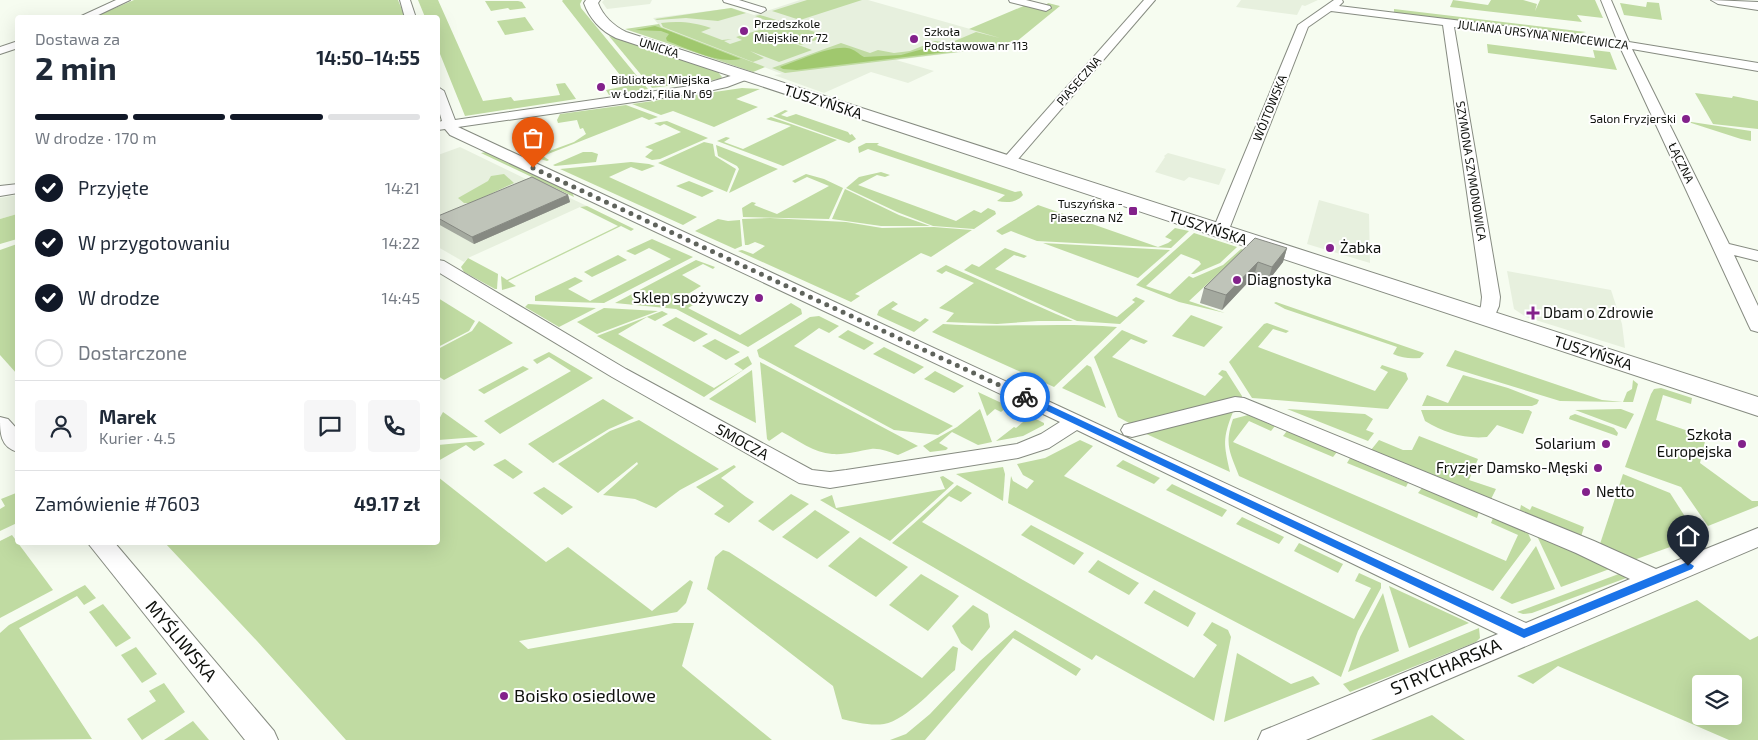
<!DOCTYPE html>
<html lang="pl">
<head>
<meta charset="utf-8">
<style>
	body { margin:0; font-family:"Exo 2",sans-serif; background:#f6f6f7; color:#1f2937; height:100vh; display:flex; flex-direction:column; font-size:19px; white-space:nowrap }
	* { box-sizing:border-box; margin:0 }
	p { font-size:16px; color:#747a83 }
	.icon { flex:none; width:28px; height:28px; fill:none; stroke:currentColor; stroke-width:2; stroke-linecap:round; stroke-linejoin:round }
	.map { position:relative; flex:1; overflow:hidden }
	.panel { position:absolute; left:15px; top:15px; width:425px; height:530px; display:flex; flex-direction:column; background:#fff; border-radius:5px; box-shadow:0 5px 20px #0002 }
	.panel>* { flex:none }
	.buttons { position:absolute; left:1692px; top:675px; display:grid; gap:10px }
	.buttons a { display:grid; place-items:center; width:50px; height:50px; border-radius:5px; background:#fff; box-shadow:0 5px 20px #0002; font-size:25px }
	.pin { position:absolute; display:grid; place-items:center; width:42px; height:42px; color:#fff; margin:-51px -21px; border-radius:50% 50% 50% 0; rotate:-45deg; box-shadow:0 0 5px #0007 }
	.pin .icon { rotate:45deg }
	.courier { position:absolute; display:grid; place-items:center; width:50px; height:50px; margin:-25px; border:4px solid #1a73e8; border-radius:50%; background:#fff; color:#222; box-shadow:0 1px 6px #0007 }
	.overview em { font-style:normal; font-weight:700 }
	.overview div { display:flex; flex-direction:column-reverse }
	.overview { display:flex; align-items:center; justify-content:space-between; height:85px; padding:0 20px }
	h1 { font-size:32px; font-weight:700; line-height:38px }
	.bar { display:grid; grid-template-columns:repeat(4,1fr); gap:8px 5px; align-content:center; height:60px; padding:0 20px }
	.bar i { height:6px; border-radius:4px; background:#e0e1e3 }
	.bar .current { background:#111827 }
	.bar p { grid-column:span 4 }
	.line { display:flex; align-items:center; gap:12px; padding:0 20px; border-top:1px solid #e0e1e3 }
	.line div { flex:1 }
	.round { display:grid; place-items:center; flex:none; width:52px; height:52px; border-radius:5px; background:#f6f6f7 }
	ol { padding:0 20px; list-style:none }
	li { display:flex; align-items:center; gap:15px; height:55px }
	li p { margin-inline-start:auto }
	li .icon { padding:5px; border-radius:50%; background:#111827; color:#fff; stroke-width:4 }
	li:last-child { color:#747a83 }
	li i { width:28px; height:28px; border:2px solid #e0e1e3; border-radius:50% }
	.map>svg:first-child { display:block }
	.built { fill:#e7f0de }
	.green { fill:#c0dba2; fill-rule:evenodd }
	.forest { fill:#a0c86e }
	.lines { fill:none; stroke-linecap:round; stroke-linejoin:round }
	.street-casing { stroke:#868b81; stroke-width:2 }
	.secondary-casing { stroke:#868b81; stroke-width:2 }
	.street { fill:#fff; fill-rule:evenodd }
	.secondary { fill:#fff; fill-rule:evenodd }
	.wall { fill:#a4a99f }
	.shaded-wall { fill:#868982 }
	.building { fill:#bfc4b9; stroke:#868982 }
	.route { fill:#1a73e8 }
	.done { stroke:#5f635c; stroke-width:5; stroke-dasharray:0 9 }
	.poi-dot { fill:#83218b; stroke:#fff; stroke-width:2 }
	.labels { text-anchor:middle; stroke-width:4; stroke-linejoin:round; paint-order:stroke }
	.far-poi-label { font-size:12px; fill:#0e100c; stroke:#fff; text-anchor:start }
	.far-street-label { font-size:12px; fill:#0e100c; stroke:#fff }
	.street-label { font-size:15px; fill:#0e100c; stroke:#fff }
	.poi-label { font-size:15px; fill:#0e100c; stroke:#fff; text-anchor:start }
	.near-street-label { font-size:18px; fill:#0e100c; stroke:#fff }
	.near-poi-label { font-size:18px; fill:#0e100c; stroke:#fff; text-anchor:start }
</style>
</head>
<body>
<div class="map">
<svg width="1758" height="740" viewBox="0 0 1758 740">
	<rect width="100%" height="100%" fill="#f6fcf0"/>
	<!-- built -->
	<g class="built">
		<polygon points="604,0 652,0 650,4 607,9 602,2"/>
		<polygon points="800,0 868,0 1016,42 1011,46 896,60 934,71 908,83 871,72 824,93 774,75 782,74 661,27 653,18 732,8 754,15"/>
		<polygon points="1241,0 1318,0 1305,6 1302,5 1297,15 1236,7"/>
		<polygon points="460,147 530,181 532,180 587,206 580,207 468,258 464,262 438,247 438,155"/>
		<polygon points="1168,153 1226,169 1219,185 1189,177 1184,181 1155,172 1165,157 1164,156"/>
		<polygon points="17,195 17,214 0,219 0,198"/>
		<polygon points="1319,200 1369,214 1370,263 1307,244"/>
		<polygon points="1507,271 1611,290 1622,324 1625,348 1526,317 1514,309"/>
	</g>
	<!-- green -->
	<g class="green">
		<polygon points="134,0 398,0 405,17 91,18"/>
		<polygon points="418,0 438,0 483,101 511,97 514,101 560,95 556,84 565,83 576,99 465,116 438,49 438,18 425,17"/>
		<polygon points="563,0 582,0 580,4 581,8 637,76 627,84 562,1"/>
		<polygon points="807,0 862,0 800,20 772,11"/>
		<polygon points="1453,0 1488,5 1491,0 1523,0 1537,4 1535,11 1540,0 1595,0 1603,18 1577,15 1582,22 1450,7"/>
		<polygon points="485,1 518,1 522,2 526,8 510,10 508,8 491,11"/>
		<polygon points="1647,2 1659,3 1662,20 1624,15 1620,3 1646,7"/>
		<polygon points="1048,3 1060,6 1016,42 1013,41 1008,46 785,73 772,68 841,43 870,53 878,50 894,53 910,51 935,41 950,43 976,32 1000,38 969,29 1026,5 1045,6"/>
		<polygon points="731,8 746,13 718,21 686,18 657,20 655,19"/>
		<polygon points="1394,9 1586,32 1570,35 1394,13"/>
		<path d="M760,15l68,21 -27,9 -27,-9 38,14 -33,12 -29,-11 14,7 -11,4 -90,-35 -2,-4c18,-2 32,-1 50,5l-10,4 21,8 10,-1 -8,2 6,3 12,-4 -6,-3 33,-10 -3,-2 7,-2 -18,-7z"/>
		<polygon points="525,17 534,30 505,35 497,21"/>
		<polygon points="659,24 661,27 765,67 753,72 625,29"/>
		<polygon points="609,36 717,71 722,77 720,79 652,88"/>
		<polygon points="1487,44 1595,58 1593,50 1610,52 1617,70 1488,53"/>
		<polygon points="638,77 648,89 609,95 606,90 630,85"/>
		<polygon points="742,88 760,89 736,99 758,107 714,127 673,111 661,115 632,104"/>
		<polygon points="1695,93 1732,98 1733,96 1758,101 1758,129 1713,124"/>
		<polygon points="626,105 658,117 649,120 642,117 543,156 549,160 547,161 533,157 574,142 586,134 583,128 580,129 577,120 558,123 557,120 560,114"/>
		<polygon points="785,110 788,111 781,115 787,117 796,114 848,132 850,135 852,134 856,139 849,143 773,116"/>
		<polygon points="771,117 831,138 837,140 783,166 717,141 726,137 730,138 724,142 743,149 791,126 766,119"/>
		<polygon points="667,121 708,138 660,159 652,160 645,157 653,150 645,147 681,132 664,124 660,126 654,123"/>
		<polygon points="1685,121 1751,131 1751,141 1741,139"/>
		<polygon points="704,142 713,144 715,156 736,169 727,192 658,163"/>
		<path d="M866,143h13l-2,2 138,47 6,-1 2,4c-7,8 -16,8 -26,6l8,-6 -137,-46 -9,4 -1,-6z"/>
		<polygon points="716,145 778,169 729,193 739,169 737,166 718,156"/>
		<polygon points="486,152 572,192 574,197 481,153"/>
		<polygon points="583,152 592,152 598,154 596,162 555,166 553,165"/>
		<polygon points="631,162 649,164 655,166 642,171 631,167 609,177 697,217 683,225 560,169"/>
		<polygon points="881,172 890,175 885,177 877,175 858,185 956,221 974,210 981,213 988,208 995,211 996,214 974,229 933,226 897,212 846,188 859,177"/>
		<polygon points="504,174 514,183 471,203 464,203 458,198 488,181 491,176"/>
		<polygon points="806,174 824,179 843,188 829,219 743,217 742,208 752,202 756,203 754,205 777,214 829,186 807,177 795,183 792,181"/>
		<polygon points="689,181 714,191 702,197 676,186"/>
		<polygon points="845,189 899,215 930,226 881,226 832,219"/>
		<polygon points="1038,205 1158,247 1168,243 1172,240 1165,237 1175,228 1189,231 1171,248 1037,241 1011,231 1002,235 996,231"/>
		<polygon points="587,206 634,229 631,231 621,226 508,281 516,286 502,290 501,276 507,280 618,226 580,207"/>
		<polygon points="17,214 17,239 0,244 0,219"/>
		<polygon points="770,218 846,222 882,228 934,227 972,230 931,257 921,253 855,294 860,296 851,302 738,251 742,250 753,254 765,246 755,242 748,245 745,245 742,219"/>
		<polygon points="718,219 728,221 740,220 742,246 735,249 695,231"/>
		<polygon points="1194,233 1237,247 1220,263 1194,274 1191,274 1201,264 1199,261 1181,254 1146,286 1170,294 1189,276 1193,278 1223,265 1241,249 1251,252 1228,276 1219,273 1189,301 1225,313 1179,302 1136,285"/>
		<polygon points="652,239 693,257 604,303 535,301 535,296 575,277 583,281 568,289 590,301 671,259 649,248 635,255 626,251"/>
		<polygon points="1043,243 1170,250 1138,278"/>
		<polygon points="17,244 18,244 17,374 0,355 0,250"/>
		<polygon points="1005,248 1027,256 1024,258 1014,255 995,269 1117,317 1135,302 1132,300 1136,297 1145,301 1120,324 1077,321 964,270 972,264 979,267"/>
		<polygon points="618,255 627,260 592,277 584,272"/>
		<polygon points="468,258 498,274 497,289 495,289 464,272 461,267"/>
		<polygon points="696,260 715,267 713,269 703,264 682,275 701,286 688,294 700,301 688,308 740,335 791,303 801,309 802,314 748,347 676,309 615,303"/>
		<polygon points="946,265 1056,314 1073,321 1038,321 997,324 946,322 954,313 939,308 974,283 946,271 942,274 936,271"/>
		<polygon points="438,298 475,321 469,331 438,347"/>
		<polygon points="893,301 898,304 891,309 920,322 925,318 929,320 914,332 877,315 879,310"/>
		<path d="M1276,302l148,51 -4,5c-10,1 -18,0 -27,-4l4,-7 -112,-38 -11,-6z"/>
		<polygon points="528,304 596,308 559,327 525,307"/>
		<polygon points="604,308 658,311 597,334 577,322"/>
		<polygon points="662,311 668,314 655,321 647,317 618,334 714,388 743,370 734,364 748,356 752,364 704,397 597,336"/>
		<polygon points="1191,315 1223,327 1204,347 1172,336"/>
		<polygon points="819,316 839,326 829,333 819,328 794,346 953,426 938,435 894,430 759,357 757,350 810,317"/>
		<polygon points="676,317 708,334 694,342 662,325"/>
		<polygon points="479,321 513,343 444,380 438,376 438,349 472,331"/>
		<polygon points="1267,323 1289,331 1286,333 1273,329 1258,347 1375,391 1388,372 1380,368 1382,365 1406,373 1408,379 1388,409 1252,398 1229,362 1264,324"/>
		<path d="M943,324c58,4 116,-2 174,3l-63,60 -122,-55z"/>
		<polygon points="848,330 874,343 864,350 838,337"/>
		<polygon points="1122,330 1148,341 1144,344 1131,339 1112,357 1205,396 1223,377 1218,374 1222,370 1226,371 1242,396 1242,399 1131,424 1118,417 1094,357"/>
		<polygon points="715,339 740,352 726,360 702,346"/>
		<polygon points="884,347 924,367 914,374 873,354"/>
		<polygon points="1455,350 1602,400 1623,402 1627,392 1632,389 1633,380 1638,384 1633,402 1623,402 1560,401 1446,366"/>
		<polygon points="549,352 593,378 500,434 484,421 571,371 549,357 537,364 533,360"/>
		<path d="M760,362l158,84 -20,9c-9,-3 -18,-7 -27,-6 -13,2 -25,6 -39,5 -18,-1 -34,-14 -50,-22l-13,9 -2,-2z"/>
		<polygon points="1087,365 1091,367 1106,408 1062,388"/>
		<polygon points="523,366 529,369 484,394 478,390"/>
		<polygon points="752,370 756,423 709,399"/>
		<polygon points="935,371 964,386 954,393 924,379"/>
		<polygon points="1463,375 1508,388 1539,400 1537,404 1532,406 1422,406 1427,395 1448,403"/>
		<polygon points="1661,388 1692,398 1691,404 1663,395 1656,420 1706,437 1700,463 1752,501 1758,501 1758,506 1708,526 1681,487 1625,467 1651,394 1654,389"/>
		<polygon points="978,392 1008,406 1001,412 995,409 987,416"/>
		<polygon points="603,399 634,418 609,429 553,463 528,444"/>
		<polygon points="980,409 992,442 978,445 952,432 939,443 948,448 946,450 930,452 923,446 957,427"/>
		<polygon points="1287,409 1365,414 1373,419 1366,430 1374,433 1368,441"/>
		<polygon points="1621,409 1634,414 1626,429 1575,410"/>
		<path d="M1421,410h108l3,2 -9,22 -26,-9 -10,12c-23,2 -42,-4 -62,-16z"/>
		<polygon points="443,412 478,437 438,440 438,421"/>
		<path d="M1233,412c-11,27 -9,33 -3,60l-88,-40z"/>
		<polygon points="1575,414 1614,428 1618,433 1617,436 1569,419 1570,416"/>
		<path d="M1248,415l27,11 -4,5 -22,-10 -16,21 273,119 12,-26 -27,-12 2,-5 35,15 3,7 -38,51 -254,-115c-9,-24 -15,-31 -6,-57z"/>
		<polygon points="1030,416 1044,423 1044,425 1023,436 996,441 1014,427 1016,428"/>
		<polygon points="639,420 719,469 680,490 656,508 635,499 603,495 638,464 637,462 598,493 558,464 610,431"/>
		<polygon points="1287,431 1337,452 1333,457 1283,436"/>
		<polygon points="1419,436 1478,459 1469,480 1496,489 1491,499 1371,450 1379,440 1403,450 1412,450"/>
		<polygon points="1080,440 1093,446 1064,476 1354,619 1371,588 1355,581 1359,573 1381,583 1381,588 1358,631 1341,677 1008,503 1011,476 1013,481 1027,489 1034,481 1023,475 1017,464 1045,458"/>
		<polygon points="481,441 485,444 474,451 466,445 438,461 438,445"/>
		<polygon points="1350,458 1408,483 1406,487 1347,463"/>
		<polygon points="505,459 523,472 513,479 493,465"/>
		<polygon points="1123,460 1160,478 1154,484 1116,466"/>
		<path d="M734,465l2,2 -15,11c12,8 21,17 33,24l-25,21 -15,-9 10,-8 -28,-19z"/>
		<polygon points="1003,467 1005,474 1003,501 956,474"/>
		<polygon points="1623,474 1670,493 1698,537 1631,561 1599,547"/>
		<polygon points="943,476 954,483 890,541 820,500 832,495 836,508 945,489 940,477"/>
		<polygon points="438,477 546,562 568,547 652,611 690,580 693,582 686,603 677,612 519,641 528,649 674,623 694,623 682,666 772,740 346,740 257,641 165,543 438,542"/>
		<polygon points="1172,484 1227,510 1222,517 1166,490"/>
		<polygon points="957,485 972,493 961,502 949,496 922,522 1194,678 1217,645 1203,635 1212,622 1228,630 1231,637 1214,721 1096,655 1092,660 892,543"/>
		<polygon points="544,487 573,507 562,515 533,493"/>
		<polygon points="1422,488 1479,512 1477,518 1418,493"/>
		<polygon points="16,493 17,495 17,523 0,531 0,509 5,506 1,499"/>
		<polygon points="791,494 809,504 773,531 758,521"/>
		<polygon points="1521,505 1530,510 1532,506 1584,527 1580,540 1519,515"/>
		<polygon points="815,510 850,532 817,559 782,537"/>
		<polygon points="1242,517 1284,537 1279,544 1236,524"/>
		<polygon points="1031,525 1084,553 1074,565 1021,535"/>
		<polygon points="12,535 53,590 0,618 0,541"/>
		<polygon points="1537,536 1615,567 1561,587"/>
		<polygon points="860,537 908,567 876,597 828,566"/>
		<polygon points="1299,543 1343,564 1338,573 1294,551"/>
		<polygon points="1536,546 1555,589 1512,604 1500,598"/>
		<path d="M723,550l6,2 193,126 31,-32 5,2 -3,22c-18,15 -48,50 -71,54 -14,2 -29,-2 -42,-5l-9,-33 -126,-97 8,-32z"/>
		<polygon points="1098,560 1139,583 1129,595 1088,572"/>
		<polygon points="1624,572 1629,577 1532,613 1523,614 1517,612"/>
		<polygon points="921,574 959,596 928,631 889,605"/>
		<polygon points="85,585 96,598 84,605 77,596 19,628 92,739 0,740 0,633 9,625"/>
		<polygon points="1389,586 1465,621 1469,623 1409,648"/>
		<polygon points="1154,590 1196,613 1188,627 1144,603"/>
		<polygon points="1383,593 1399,651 1348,672 1360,637"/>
		<path d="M1697,600l53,40 8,-4v104h-29l-171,-74 -25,18 -16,-8zM1701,684h33v32h-33z"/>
		<polygon points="103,604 131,638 116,647 89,612"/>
		<polygon points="973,605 988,614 990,627 972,651 961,643 952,626"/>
		<polygon points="1479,628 1480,638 1476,642 1350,692 1343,684"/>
		<polygon points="1015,630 1081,669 1076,676 1013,638 925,740 890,740 906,734 930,714 980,661"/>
		<polygon points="136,647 157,674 142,683 121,655"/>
		<polygon points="1237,653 1291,684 1313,676 1320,684 1224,722"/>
		<polygon points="164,683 185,712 142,740 127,719 156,701 149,691"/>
		<polygon points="1432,715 1465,740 1371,740"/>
		<polygon points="193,721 209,740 164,740"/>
	</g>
	<!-- forest -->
	<g class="forest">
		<path d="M655,26l9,3 77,30c-25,5 -51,-10 -74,-18l-1,-3 3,-4 -8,-3 -26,-1z"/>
		<path d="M934,46l21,5 -158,19 -14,-1 -3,-2c18,-6 49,-21 67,-19 8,1 11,6 17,9l37,-2z"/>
	</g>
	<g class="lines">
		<defs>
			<g id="street">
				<polygon points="116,0 130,0 92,18 77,18"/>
				<polygon points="400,0 410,0 416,18 405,18"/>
				<polygon points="723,0 739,0 765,8 766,10 761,13 724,2"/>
				<polygon points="1009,0 1026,0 1050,6 1051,8 1046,11 1010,2"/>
				<polygon points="1144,0 1155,0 1013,165 1003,165 1001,162 1003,159"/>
				<polygon points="1334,0 1342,0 1343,2 1339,6 1617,40 1601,0 1611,0 1629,42 1758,63 1758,71 1632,49 1729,244 1758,251 1758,261 1734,255 1758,306 1758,332 1751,330 1749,326 1620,47 1454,27 1500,297 1499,306 1492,322 1485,324 1478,322 1476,318 1481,306 1482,297 1443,25 1331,11 1308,27 1228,232 1226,235 1214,235 1212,232 1298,25"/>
				<polygon points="18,41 18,48 0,54 0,47"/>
				<polygon points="744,72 750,76 748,79 727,87 704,92 458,127 1526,623 1630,579 1576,553 1240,411 1235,411 1132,437 1124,435 1121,430 1124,425 1132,423 1235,397 1244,398 1594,541 1656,569 1758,528 1758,547 1306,740 1258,740 1262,731 1498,634 1077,430 1049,448 1018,458 830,488 799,483 612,377 438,272 438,260 444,261 626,369 812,470 830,472 846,470 1017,444 1041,434 1060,422 450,135 445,129 438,130 438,122 442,121 438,107 438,87 444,91 455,120 704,84"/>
				<polygon points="18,184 18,193 0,196 0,186"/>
				<path d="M0,417l8,2 10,11v22c-18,-5 -18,-19 -18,-35z"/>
				<polygon points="87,542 114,542 274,731 278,740 245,740"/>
			</g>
			<g id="secondary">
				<path d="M586,0h14l-2,3c5,13 16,23 28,29l1132,365v19l-1142,-378c-15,-7 -27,-20 -32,-35z"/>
				<polygon points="1711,0 1758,2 1758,10 1718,4"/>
			</g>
		</defs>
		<!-- street casing -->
		<use href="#street" class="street-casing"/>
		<!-- secondary casing -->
		<use href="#secondary" class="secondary-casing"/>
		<!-- street -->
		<use href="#street" class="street"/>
		<!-- secondary -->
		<use href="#secondary" class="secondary"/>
	</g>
	<!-- wall -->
	<g class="wall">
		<polygon points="568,195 570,202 474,244 438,224 438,216"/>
		<polygon points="1287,248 1283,262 1268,281 1254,276 1222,310 1200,303 1204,288"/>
	</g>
	<!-- shaded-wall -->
	<g class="shaded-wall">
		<polygon points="568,195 570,202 474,244 472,237"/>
		<polygon points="1287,248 1283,262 1268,281 1272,267"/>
		<polygon points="1258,262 1254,276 1222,310 1226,295"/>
	</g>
	<!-- building -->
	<g class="building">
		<polygon points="532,177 568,195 472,237 438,218 438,216"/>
		<polygon points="1255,238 1287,248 1272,267 1258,262 1226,295 1204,288"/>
	</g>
	<!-- route -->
	<polygon class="route" points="1022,395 1028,395 1524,629 1685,563 1688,562 1694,566 1692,569 1524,638 1022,399"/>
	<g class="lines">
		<!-- done -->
		<polyline class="done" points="533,168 1025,397"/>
	</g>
	<!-- markers -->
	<g class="poi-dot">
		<circle cx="744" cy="31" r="5"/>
		<circle cx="914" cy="39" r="5"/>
		<circle cx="601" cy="87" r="5"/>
		<circle cx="1686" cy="119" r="5"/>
		<rect x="1128" y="206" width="10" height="10" rx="2.5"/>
		<circle cx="1330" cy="248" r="5"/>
		<circle cx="1237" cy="280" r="5"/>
		<circle cx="759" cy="298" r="5"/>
		<path d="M1530.5 305.5h5v5h5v5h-5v5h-5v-5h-5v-5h5z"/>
		<circle cx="1606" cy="444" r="5"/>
		<circle cx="1742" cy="444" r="5"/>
		<circle cx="1598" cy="468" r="5"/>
		<circle cx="1586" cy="492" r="5"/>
		<circle cx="504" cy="696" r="5"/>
	</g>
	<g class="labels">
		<!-- far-poi labels -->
		<g class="far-poi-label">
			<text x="754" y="28">Przedszkole<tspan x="754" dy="14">Miejskie nr 72</tspan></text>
			<text x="924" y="36">Szkoła<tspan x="924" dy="14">Podstawowa nr 113</tspan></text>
			<text x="611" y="84">Biblioteka Miejska<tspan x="611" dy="14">w Łodzi, Filia Nr 69</tspan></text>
			<text x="1676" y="123" text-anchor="end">Salon Fryzjerski</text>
			<text x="1123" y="208" text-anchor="end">Tuszyńska -<tspan x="1123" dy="14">Piaseczna NŻ</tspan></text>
		</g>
		<!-- far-street labels -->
		<g class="far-street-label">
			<text transform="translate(1543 35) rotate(7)" y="4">JULIANA URSYNA NIEMCEWICZA</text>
			<text transform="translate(659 48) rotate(18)" y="4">UNICKA</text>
			<text transform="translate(1079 81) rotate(-49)" y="4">PIASECZNA</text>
			<text transform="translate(1270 108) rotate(-68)" y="4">WÓJTOWSKA</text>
			<text transform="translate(1681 163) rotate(64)" y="4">ŁĄCZNA</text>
			<text transform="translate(1471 171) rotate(81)" y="4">SZYMONA SZYMONOWICA</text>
		</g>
		<!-- street labels -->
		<g class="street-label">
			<text transform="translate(823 102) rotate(18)" y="5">TUSZYŃSKA</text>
			<text transform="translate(1208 228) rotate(18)" y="5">TUSZYŃSKA</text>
			<text transform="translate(1593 353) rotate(18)" y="5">TUSZYŃSKA</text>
			<text transform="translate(742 442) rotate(29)" y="5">SMOCZA</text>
		</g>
		<!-- poi labels -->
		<g class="poi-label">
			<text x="1340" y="253">Żabka</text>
			<text x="1247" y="285">Diagnostyka</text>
			<text x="749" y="303" text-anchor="end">Sklep spożywczy</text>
			<text x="1543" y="318">Dbam o Zdrowie</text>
			<text x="1732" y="440" text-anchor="end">Szkoła<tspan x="1732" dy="17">Europejska</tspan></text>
			<text x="1596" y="449" text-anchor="end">Solarium</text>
			<text x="1588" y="473" text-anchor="end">Fryzjer Damsko-Męski</text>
			<text x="1596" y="497">Netto</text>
		</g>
		<!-- near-street labels -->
		<g class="near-street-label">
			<text transform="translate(181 641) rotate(50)" y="6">MYŚLIWSKA</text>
			<text transform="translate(1446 667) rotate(-23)" y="6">STRYCHARSKA</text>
		</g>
		<!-- near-poi labels -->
		<g class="near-poi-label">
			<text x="514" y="702">Boisko osiedlowe</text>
		</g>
	</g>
</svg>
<div class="buttons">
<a><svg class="icon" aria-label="layers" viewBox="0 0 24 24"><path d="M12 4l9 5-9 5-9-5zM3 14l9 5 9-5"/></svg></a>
</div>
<div class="pin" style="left:533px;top:168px;background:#ea580c"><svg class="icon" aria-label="bag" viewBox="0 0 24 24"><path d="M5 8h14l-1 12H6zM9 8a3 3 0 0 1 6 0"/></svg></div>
<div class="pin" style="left:1688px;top:566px;background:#1f2937"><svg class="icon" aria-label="home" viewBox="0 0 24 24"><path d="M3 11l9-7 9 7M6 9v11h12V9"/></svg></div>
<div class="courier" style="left:1025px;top:397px"><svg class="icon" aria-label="bike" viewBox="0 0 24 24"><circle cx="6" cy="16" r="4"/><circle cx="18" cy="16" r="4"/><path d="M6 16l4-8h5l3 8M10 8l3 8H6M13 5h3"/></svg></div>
<section class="panel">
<div class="overview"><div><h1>2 min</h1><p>Dostawa za</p></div><em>14:50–14:55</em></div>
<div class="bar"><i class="current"></i><i class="current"></i><i class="current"></i><i></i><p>W drodze · 170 m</p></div>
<ol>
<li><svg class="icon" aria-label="check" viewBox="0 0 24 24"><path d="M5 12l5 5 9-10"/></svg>Przyjęte<p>14:21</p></li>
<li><svg class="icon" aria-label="check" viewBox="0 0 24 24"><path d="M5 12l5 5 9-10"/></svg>W przygotowaniu<p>14:22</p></li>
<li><svg class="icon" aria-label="check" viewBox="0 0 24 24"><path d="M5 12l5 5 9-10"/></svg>W drodze<p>14:45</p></li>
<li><i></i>Dostarczone</li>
</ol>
<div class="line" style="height:90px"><a class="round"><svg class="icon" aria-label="person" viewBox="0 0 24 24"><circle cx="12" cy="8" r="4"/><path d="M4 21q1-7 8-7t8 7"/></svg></a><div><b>Marek</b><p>Kurier · 4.5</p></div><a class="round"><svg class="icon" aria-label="chat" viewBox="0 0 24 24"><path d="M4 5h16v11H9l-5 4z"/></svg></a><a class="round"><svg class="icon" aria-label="phone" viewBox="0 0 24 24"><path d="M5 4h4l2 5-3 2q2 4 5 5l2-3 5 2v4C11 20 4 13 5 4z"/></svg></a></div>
<div class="line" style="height:65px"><div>Zamówienie #7603</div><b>49.17 zł</b></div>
</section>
</div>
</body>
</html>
